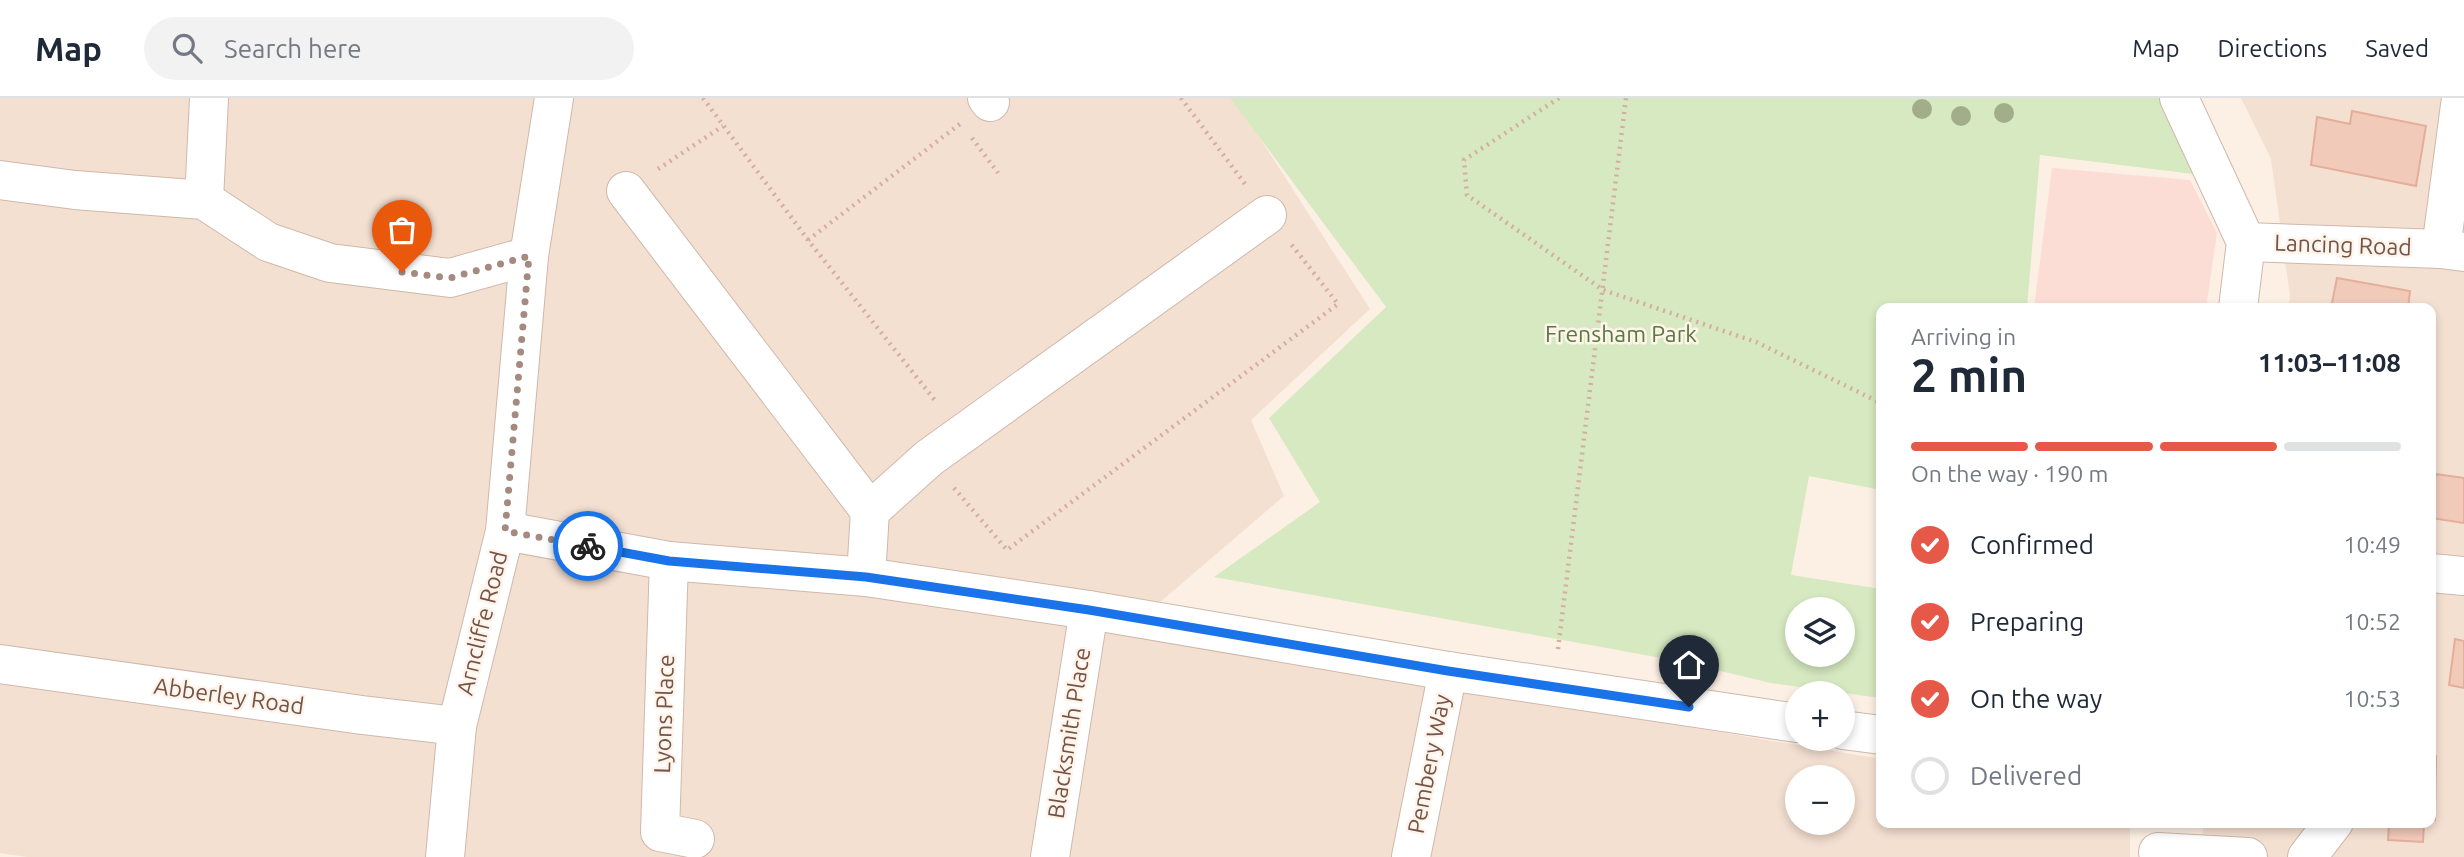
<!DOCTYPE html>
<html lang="en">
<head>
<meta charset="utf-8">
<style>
	body { margin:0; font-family:Ubuntu,sans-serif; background:#f2f2f3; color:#1f2937; height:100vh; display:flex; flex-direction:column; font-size:26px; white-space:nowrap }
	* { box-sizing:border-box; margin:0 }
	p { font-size:23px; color:#747a83 }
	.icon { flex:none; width:38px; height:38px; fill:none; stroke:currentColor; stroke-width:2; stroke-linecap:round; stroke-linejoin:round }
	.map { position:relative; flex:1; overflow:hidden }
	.details { position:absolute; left:1876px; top:205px; width:560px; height:525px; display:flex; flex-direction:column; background:#fff; border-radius:14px; box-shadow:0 4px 10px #0003 }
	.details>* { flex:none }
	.controls { position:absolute; left:1785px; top:499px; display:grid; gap:14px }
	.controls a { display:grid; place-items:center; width:70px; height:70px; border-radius:50%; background:#fff; box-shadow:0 4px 10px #0003; font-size:35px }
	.pin { position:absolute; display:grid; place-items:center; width:60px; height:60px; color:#fff; margin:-72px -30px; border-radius:50% 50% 50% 0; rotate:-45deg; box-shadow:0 0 7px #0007 }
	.pin .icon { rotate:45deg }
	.courier { position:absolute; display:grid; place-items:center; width:70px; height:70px; margin:-35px; border:5px solid #1a73e8; border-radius:50%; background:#fff; color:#222; box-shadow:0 2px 9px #0007 }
	.headline em { font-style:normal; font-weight:600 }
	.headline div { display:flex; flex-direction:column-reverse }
	.headline { display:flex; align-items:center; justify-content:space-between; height:119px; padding:0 35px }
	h1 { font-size:46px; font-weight:600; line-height:52px }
	.bar { display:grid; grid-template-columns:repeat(4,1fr); gap:10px 7px; align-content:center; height:84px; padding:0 35px }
	.bar i { height:9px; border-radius:5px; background:#e0e1e3 }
	.bar .on { background:#e65948 }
	.bar p { grid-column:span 4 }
	ol { padding:0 35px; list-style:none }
	li { display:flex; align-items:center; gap:21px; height:77px }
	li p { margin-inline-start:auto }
	li .icon { padding:7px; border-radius:50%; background:#e65948; color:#fff; stroke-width:4 }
	li:last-child { color:#747a83 }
	li i { width:38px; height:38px; border:4px solid #e0e1e3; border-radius:50% }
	header { display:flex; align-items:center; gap:42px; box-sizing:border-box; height:98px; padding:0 35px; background:#fff; border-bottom:2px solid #e0e1e3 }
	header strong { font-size:33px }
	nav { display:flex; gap:38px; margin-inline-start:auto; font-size:24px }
	.search { width:490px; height:63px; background:#f2f2f3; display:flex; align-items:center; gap:18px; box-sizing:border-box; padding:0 24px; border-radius:38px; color:#747a83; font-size:26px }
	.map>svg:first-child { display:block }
	.residential { fill:#f4e0d1; fill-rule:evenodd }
	.commercial { fill:#fcddd6 }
	.green { fill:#d6e9c1; fill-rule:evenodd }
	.building { fill:#f1caba; stroke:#e4ae9b; stroke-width:2 }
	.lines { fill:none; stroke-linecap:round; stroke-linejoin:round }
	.minor-casing { stroke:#cfb8ac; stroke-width:40 }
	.path { stroke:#d6ad9e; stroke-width:4.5; stroke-dasharray:2 5; stroke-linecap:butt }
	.minor { stroke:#fff; stroke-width:38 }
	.tree { fill:#a2ae8a }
	.done { stroke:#a48a7f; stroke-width:7; stroke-dasharray:0 12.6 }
	.route { stroke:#1a73e8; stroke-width:9 }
	.labels { text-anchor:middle; stroke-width:5; stroke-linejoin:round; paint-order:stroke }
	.street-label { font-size:23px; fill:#745349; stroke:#fff4e9 }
	.park-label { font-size:23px; fill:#587941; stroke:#fff4e9 }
</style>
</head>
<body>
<header>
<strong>Map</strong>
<div class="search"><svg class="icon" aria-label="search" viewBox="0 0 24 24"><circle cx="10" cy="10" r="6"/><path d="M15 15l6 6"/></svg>Search here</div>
<nav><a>Map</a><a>Directions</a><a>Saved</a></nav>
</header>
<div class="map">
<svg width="2464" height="759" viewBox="0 0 2464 759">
	<rect width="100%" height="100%" fill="#fcefe3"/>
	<!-- residential -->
	<g class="residential">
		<path d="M0,0h1234l136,211 -119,111 33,76 -160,137 757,126v63l249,1v34h-2103l-27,-4zM1797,679h46v45h-46z"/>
		<polygon points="2241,0 2464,0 2464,759 2199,759 2204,725 2431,724 2431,210 2288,210 2290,198 2271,61"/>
	</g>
	<!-- commercial -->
	<polygon class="commercial" points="2052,70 2190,82 2217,135 2206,210 2034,210"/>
	<!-- green -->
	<path class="green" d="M1230,0h930l33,76 -153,-19 -13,153h-146v182l-72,-14 -18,99 90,14v109l-110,-15 -93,-22 -464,-84 106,-75 -51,-84 117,-111zM1797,511h46v45h-46z"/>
	<!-- building -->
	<g class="building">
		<polygon points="2352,13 2426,28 2416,88 2311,67 2317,19 2350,26"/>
		<polygon points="2337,180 2410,193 2408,210 2331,210"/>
		<polygon points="2436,376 2464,380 2464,425 2431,420 2431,402"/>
		<polygon points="2455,541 2464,543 2464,590 2449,587"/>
		<polygon points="2431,658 2436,658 2435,722 2431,720"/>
		<polygon points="2389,724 2424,724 2423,744 2388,742"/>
	</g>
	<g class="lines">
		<defs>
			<g id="minor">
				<polyline points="987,0 990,4"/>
				<polyline points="2179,0 2246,144 2238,210"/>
				<polyline points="0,82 75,92 204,102 268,144 330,165 450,180 529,158"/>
				<polyline points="626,93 870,413"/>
				<polyline points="204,102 209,0"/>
				<polyline points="2246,144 2441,151 2464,154"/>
				<polyline points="2441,151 2461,0"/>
				<polyline points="505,433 669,463 866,479 1089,512 1448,573 1797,625"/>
				<polyline points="669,463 660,734 695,741"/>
				<polyline points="2431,475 2464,478"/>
				<polyline points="866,479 870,413 929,360 1267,117"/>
				<polyline points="0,566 362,617 457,628"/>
				<polyline points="1843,632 1881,637"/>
				<polyline points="2158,754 2248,759"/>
				<polyline points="445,759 457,628 505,433 529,158 554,0"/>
				<polyline points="1050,759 1089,512"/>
				<polyline points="1411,759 1448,573"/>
				<polyline points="2307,759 2334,724"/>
			</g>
		</defs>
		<!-- minor casing -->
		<use href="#minor" class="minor-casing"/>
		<!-- path -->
		<g class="path">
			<polyline points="703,0 808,142 937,305"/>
			<polyline points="1181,0 1245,86"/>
			<polyline points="1559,0 1464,62 1467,97 1603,192 1756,244 1881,305"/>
			<polyline points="972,40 998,75"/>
			<polyline points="658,71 723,28"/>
			<polyline points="808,142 960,26"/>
			<polyline points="954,390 1007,452 1338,206 1291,146"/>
			<polyline points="1558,551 1626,0"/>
		</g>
		<!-- minor -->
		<use href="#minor" class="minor"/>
	</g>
	<!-- trees -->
	<g class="tree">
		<circle cx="1922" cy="11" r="10"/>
		<circle cx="2004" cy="15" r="10"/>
		<circle cx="1961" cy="18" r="10"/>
	</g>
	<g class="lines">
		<!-- done -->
		<polyline class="done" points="402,174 450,180 529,158 505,433 588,448"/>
		<!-- route -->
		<polyline class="route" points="588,448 669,463 866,479 1089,512 1448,573 1689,609"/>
	</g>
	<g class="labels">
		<!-- street labels -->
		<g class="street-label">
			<text transform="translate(2343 147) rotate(2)" y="8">Lancing Road</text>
			<text transform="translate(482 525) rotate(-76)" y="8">Arncliffe Road</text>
			<text transform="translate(229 598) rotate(8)" y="8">Abberley Road</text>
			<text transform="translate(664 616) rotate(-88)" y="8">Lyons Place</text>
			<text transform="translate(1069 635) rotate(-81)" y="8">Blacksmith Place</text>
			<text transform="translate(1429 666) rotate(-79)" y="8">Pembery Way</text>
		</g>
		<!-- park labels -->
		<g class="park-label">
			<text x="1621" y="244">Frensham Park</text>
		</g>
	</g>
</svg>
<div class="controls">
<a><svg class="icon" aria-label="layers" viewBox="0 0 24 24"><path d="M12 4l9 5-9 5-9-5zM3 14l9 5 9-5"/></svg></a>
<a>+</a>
<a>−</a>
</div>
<div class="pin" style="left:402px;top:174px;background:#ea580c"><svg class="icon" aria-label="bag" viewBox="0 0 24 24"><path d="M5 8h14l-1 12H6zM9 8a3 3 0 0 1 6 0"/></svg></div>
<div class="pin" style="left:1689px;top:609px;background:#1f2937"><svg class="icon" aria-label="home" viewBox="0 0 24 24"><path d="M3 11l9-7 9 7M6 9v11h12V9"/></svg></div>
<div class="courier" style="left:588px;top:448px"><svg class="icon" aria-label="bike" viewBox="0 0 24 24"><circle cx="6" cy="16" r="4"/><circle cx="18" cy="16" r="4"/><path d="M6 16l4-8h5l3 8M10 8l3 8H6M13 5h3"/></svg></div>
<section class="details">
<div class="headline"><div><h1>2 min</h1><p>Arriving in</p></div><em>11:03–11:08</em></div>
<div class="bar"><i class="on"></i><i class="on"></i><i class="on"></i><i></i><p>On the way · 190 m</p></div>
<ol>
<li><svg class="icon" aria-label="check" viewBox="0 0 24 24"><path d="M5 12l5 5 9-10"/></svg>Confirmed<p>10:49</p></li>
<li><svg class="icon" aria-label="check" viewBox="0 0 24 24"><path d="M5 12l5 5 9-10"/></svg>Preparing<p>10:52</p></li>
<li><svg class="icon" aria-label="check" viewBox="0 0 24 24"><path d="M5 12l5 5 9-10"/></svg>On the way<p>10:53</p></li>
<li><i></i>Delivered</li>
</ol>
</section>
</div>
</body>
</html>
